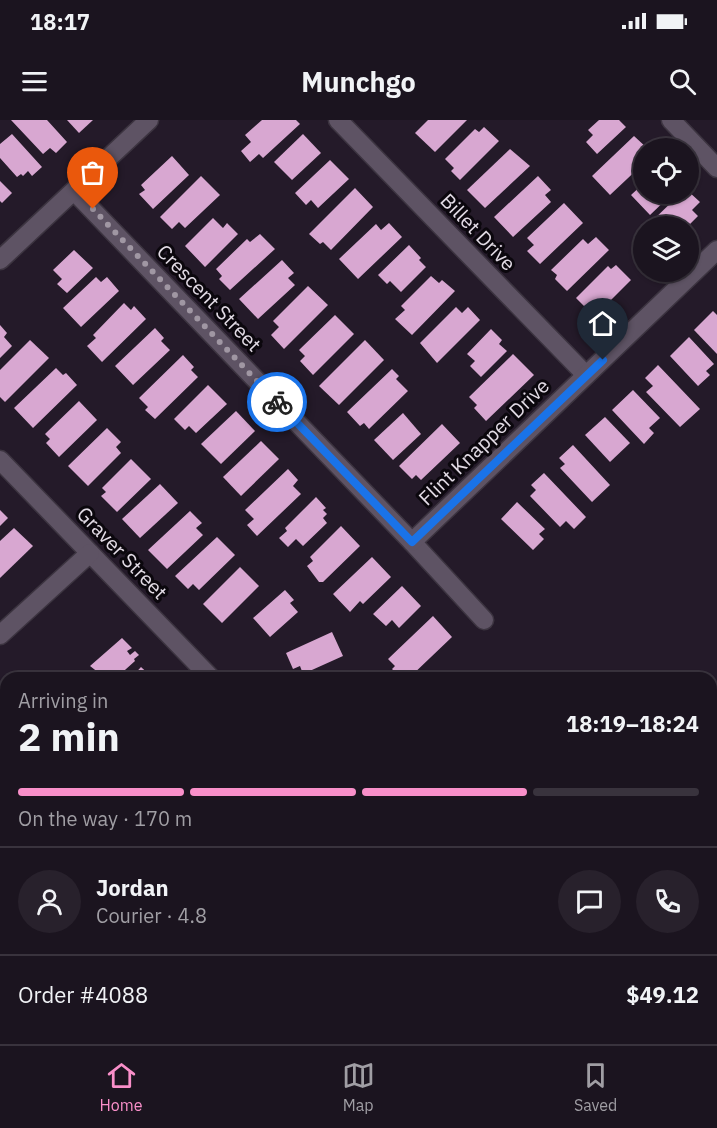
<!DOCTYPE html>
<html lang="en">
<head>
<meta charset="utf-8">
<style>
	body { margin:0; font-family:"IBM Plex Sans",sans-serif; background:#28212c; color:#f1f3f6; height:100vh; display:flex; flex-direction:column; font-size:22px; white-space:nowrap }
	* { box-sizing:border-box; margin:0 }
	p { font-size:20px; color:#a09ea4 }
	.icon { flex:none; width:33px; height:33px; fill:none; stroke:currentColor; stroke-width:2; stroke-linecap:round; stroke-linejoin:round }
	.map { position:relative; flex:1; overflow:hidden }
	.sheet { position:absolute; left:0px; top:552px; width:717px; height:372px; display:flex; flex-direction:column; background:#1b141f; border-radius:18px 18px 0 0; box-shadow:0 2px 4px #0004,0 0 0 2px #39333d }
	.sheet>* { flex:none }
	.buttons { position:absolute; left:633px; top:18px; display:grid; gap:12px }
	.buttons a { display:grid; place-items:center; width:66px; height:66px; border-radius:50%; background:#1b141f; box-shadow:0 2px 4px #0004,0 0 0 2px #39333d; font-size:30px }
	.pin { position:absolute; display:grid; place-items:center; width:51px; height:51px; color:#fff; margin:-62px -26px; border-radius:50% 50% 50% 0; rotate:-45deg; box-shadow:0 0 6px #0007 }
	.pin .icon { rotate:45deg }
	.courier { position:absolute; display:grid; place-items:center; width:60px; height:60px; margin:-30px; border:4px solid #1a73e8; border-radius:50%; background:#fff; color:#222; box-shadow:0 2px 8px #0007 }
	.headline em { font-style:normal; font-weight:800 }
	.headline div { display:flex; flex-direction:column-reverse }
	.headline { display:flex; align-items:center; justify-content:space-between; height:102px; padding:0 18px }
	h1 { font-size:39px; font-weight:800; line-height:45px }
	.bar { display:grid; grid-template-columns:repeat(4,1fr); gap:9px 6px; align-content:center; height:72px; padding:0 18px }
	.bar i { height:8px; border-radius:4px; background:#39333d }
	.bar .active { background:#f98fc9 }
	.bar p { grid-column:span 4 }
	.line { display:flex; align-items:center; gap:15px; padding:0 18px; border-top:2px solid #39333d }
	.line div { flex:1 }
	.round { display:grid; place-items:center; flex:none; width:63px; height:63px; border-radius:32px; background:#28212c }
	.status { display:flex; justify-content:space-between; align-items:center; height:42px; padding:0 30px; background:#1b141f; direction:ltr }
	.status svg { height:16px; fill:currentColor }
	header { display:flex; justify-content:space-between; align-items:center; height:78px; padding:0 18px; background:#1b141f; font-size:27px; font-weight:800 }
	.menu { display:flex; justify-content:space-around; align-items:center; height:84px; border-top:2px solid #39333d; background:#1b141f; font-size:16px; color:#a09ea4 }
	.menu a { display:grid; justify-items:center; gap:3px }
	.menu .active { color:#f98fc9 }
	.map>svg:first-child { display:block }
	.green { fill:#0f3a21 }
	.building { fill:#d8a7d1 }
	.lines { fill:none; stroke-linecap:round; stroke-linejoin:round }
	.street-casing { stroke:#3c3440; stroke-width:21 }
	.secondary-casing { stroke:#3c3440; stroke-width:21 }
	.street { stroke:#5e5364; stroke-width:18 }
	.secondary { stroke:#8b6073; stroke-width:18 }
	.done { stroke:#a097a3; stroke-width:6; stroke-dasharray:0 10.8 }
	.route { stroke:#1a73e8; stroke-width:8 }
	.labels { text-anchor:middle; stroke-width:6; stroke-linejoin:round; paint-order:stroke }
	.street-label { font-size:20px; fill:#e2dbe5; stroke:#0b070d }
</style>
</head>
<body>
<div class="status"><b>18:17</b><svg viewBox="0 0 49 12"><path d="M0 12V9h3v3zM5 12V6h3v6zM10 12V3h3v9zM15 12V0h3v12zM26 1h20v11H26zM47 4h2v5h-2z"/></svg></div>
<header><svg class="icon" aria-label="menu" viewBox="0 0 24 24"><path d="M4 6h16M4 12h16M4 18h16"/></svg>Munchgo<svg class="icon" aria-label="search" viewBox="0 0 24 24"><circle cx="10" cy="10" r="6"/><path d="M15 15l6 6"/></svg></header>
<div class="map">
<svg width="717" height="924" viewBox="0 0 717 924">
	<rect width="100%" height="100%" fill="#241a29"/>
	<!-- green -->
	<polygon class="green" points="0,630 6,637 6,918 256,918 261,924 0,924"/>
	<!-- building -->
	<g class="building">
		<polygon points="11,0 47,0 67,22 56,33 50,28 43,34"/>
		<polygon points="67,0 93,0 79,13"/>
		<polygon points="262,0 296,0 300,4 263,38 259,34 250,42 241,31 251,22 245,15"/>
		<polygon points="428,0 467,0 435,32 415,13"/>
		<polygon points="599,0 619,0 626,7 597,34 586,22 593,15 588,10"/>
		<polygon points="484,7 499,21 460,60 451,51 454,48 445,39 475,9 479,12"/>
		<polygon points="12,14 42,47 32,56 28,51 23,56 21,54 17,57 0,38 0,24"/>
		<polygon points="303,14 321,33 292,60 274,42"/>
		<polygon points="634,16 647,28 644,28 644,43 610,75 592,56"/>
		<polygon points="510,29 530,46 485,88 467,70"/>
		<polygon points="172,36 189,55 153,89 139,74 145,70 141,65"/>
		<polygon points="330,40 349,59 318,88 311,80 306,85 295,73"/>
		<polygon points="201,56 220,75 185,108 179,102 172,109 160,97"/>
		<polygon points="538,56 551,70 545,75 551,82 513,117 494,97"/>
		<polygon points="0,61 12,73 2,83 0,81"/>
		<polygon points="644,63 644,74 672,74 650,95 631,75"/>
		<polygon points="355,68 373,87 331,130 323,122 320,124 309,114"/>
		<polygon points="688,71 700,82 692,90 698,96 688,106 647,106 680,74 688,74"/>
		<polygon points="564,83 583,103 540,144 527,131 534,125 527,118"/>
		<polygon points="213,98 223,108 227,103 238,114 205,147 185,126"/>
		<polygon points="389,103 402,117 358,159 339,139 376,104 381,110"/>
		<polygon points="260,114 275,129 230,170 219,159 222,156 216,149 247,119 250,122"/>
		<polygon points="596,117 609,130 567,171 555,159 557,155 551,150 583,119 588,124"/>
		<polygon points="409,125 421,138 419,140 426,147 401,172 390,161 387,164 378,155"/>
		<polygon points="74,130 93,148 67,173 57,164 62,159 53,150"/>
		<polygon points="282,140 294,153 288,158 295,165 258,199 239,179"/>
		<polygon points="616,145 631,160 592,199 583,189 585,187 576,178 608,146 611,149"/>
		<polygon points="431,156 439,163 442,160 455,171 412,215 395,199 405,190 401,186"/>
		<polygon points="96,157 101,162 107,157 119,171 81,207 63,188"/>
		<polygon points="308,166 328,185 284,229 271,215 279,207 273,201"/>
		<polygon points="124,183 131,190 134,186 146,199 102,242 87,226 96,218 93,215"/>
		<polygon points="456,187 462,193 468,187 480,200 437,243 420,223"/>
		<polygon points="713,191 717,195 717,234 694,210"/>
		<polygon points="335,195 354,214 313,255 300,241 305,236 299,230"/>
		<polygon points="0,205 7,213 4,217 12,226 0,238"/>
		<polygon points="155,208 164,218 161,221 170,230 133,265 115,246"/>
		<polygon points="491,209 502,220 499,224 507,231 481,257 470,246 475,241 467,234"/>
		<polygon points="689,217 714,244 706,251 710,255 698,266 670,236"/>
		<polygon points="30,220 49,238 5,282 0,277 0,250"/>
		<polygon points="365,220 384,240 339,285 319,266"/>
		<polygon points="513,234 534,255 486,301 474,288 477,285 469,277"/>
		<polygon points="183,235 194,247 191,250 198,257 155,299 145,290 148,287 139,278"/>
		<polygon points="658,245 700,289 680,307 646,272 653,266 645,258"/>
		<polygon points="56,248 63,255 66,253 77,265 33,308 14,288"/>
		<polygon points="392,249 399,256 396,259 408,271 369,309 364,303 360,306 347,292"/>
		<polygon points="208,265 227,284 196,313 189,306 185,310 174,299"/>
		<polygon points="633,270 660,298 649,308 654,313 644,324 612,290"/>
		<polygon points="79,281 97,300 59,337 46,323 50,319 45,314"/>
		<polygon points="236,291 255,311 221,344 201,324"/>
		<polygon points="403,293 421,314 393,340 374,320"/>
		<polygon points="605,297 630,323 610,342 585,315"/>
		<polygon points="442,304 460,323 421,360 416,355 412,359 399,346"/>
		<polygon points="107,308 121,322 116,327 121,333 88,366 68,346"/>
		<polygon points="261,321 279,339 241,376 223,357"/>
		<polygon points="573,325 610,365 592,382 560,348 565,344 559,338"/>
		<polygon points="131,339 151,359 117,392 101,376 106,372 102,368"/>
		<polygon points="288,349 298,360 293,366 301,374 257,416 247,405 254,399 245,390"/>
		<polygon points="544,353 586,397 574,409 566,401 560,407 530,376 536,370 531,365"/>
		<polygon points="160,364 178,383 140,418 122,399"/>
		<polygon points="316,377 326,388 323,390 327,394 323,398 327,403 303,426 296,419 288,427 279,418 287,411 285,408"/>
		<polygon points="517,382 545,409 539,414 544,419 533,430 501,399"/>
		<polygon points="0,390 8,398 0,406"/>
		<polygon points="190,391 202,403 196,408 203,415 167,449 148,430"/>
		<polygon points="341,406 360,426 323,462 319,462 307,446 313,441 310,437"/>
		<polygon points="14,408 33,426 0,458 0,421"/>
		<polygon points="217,417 235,435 199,470 193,464 188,469 175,456"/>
		<polygon points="372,437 391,457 363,484 360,481 350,492 333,474"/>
		<polygon points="240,447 259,466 222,503 203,484"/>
		<polygon points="402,466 421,486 399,508 392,500 386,506 373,494"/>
		<polygon points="285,470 294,480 290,483 298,492 270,517 253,498"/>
		<polygon points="433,496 452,517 409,558 401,558 392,549 395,546 388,539"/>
		<polygon points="332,512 343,536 303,554 300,546 293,549 286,533"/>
		<polygon points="122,518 132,528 127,531 130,535 135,531 139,535 134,539 135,541 116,558 93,558 99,553 90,546"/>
		<polygon points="141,547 153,558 131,558"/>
	</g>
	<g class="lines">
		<defs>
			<g id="street">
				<polyline points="338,0 586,255"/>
				<polyline points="671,0 717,48"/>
				<polyline points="74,71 412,422 484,500"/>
				<polyline points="0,140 149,0"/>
				<polyline points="0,340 211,558"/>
				<polyline points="412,422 717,130"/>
				<polyline points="0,515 90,433"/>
			</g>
			<g id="secondary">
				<polyline points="0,583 6,589"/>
				<polyline points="314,918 320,924"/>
			</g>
		</defs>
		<!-- street casing -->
		<use href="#street" class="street-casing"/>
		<!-- secondary casing -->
		<use href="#secondary" class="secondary-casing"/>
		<!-- street -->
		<use href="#street" class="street"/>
		<!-- secondary -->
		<use href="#secondary" class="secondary"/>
	</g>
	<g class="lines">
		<!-- done -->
		<polyline class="done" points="93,89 277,282"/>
		<!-- route -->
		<polyline class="route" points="277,282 412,422 603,240"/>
	</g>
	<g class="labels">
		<!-- street labels -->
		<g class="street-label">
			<text transform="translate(478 112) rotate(46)" y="7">Billet Drive</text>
			<text transform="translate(209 178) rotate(46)" y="7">Crescent Street</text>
			<text transform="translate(484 322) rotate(-44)" y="7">Flint Knapper Drive</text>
			<text transform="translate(122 433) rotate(46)" y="7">Graver Street</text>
		</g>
	</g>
</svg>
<div class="buttons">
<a><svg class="icon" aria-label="locate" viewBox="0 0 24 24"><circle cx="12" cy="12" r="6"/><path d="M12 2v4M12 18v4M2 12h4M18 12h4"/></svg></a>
<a><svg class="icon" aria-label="layers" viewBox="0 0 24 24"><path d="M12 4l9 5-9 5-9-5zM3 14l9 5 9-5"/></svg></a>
</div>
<div class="pin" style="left:93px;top:89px;background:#ea580c"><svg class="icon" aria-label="bag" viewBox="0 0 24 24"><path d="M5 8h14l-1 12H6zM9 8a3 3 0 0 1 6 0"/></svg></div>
<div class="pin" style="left:603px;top:240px;background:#1f2937"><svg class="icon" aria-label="home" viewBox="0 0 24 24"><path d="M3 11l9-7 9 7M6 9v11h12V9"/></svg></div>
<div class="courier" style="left:277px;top:282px"><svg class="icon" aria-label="bike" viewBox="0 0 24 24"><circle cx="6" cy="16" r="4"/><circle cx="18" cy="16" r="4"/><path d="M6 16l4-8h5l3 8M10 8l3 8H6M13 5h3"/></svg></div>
<section class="sheet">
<div class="headline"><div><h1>2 min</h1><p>Arriving in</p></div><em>18:19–18:24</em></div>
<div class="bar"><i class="active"></i><i class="active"></i><i class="active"></i><i></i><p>On the way · 170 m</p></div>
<div class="line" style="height:108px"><a class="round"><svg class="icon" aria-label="person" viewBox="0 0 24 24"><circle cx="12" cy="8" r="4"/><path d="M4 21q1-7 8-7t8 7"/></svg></a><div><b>Jordan</b><p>Courier · 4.8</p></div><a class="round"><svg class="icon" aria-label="chat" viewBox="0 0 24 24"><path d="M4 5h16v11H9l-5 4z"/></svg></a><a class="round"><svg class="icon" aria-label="phone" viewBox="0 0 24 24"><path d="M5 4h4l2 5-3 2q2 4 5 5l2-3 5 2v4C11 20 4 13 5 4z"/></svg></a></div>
<div class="line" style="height:78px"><div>Order #4088</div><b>$49.12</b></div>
</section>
</div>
<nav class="menu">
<a class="active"><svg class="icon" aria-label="home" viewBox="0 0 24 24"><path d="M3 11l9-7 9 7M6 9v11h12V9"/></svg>Home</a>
<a><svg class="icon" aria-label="map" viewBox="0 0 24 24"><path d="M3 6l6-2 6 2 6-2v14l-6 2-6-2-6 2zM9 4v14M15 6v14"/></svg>Map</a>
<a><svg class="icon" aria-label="saved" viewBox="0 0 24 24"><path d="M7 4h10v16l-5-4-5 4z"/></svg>Saved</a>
</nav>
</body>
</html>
